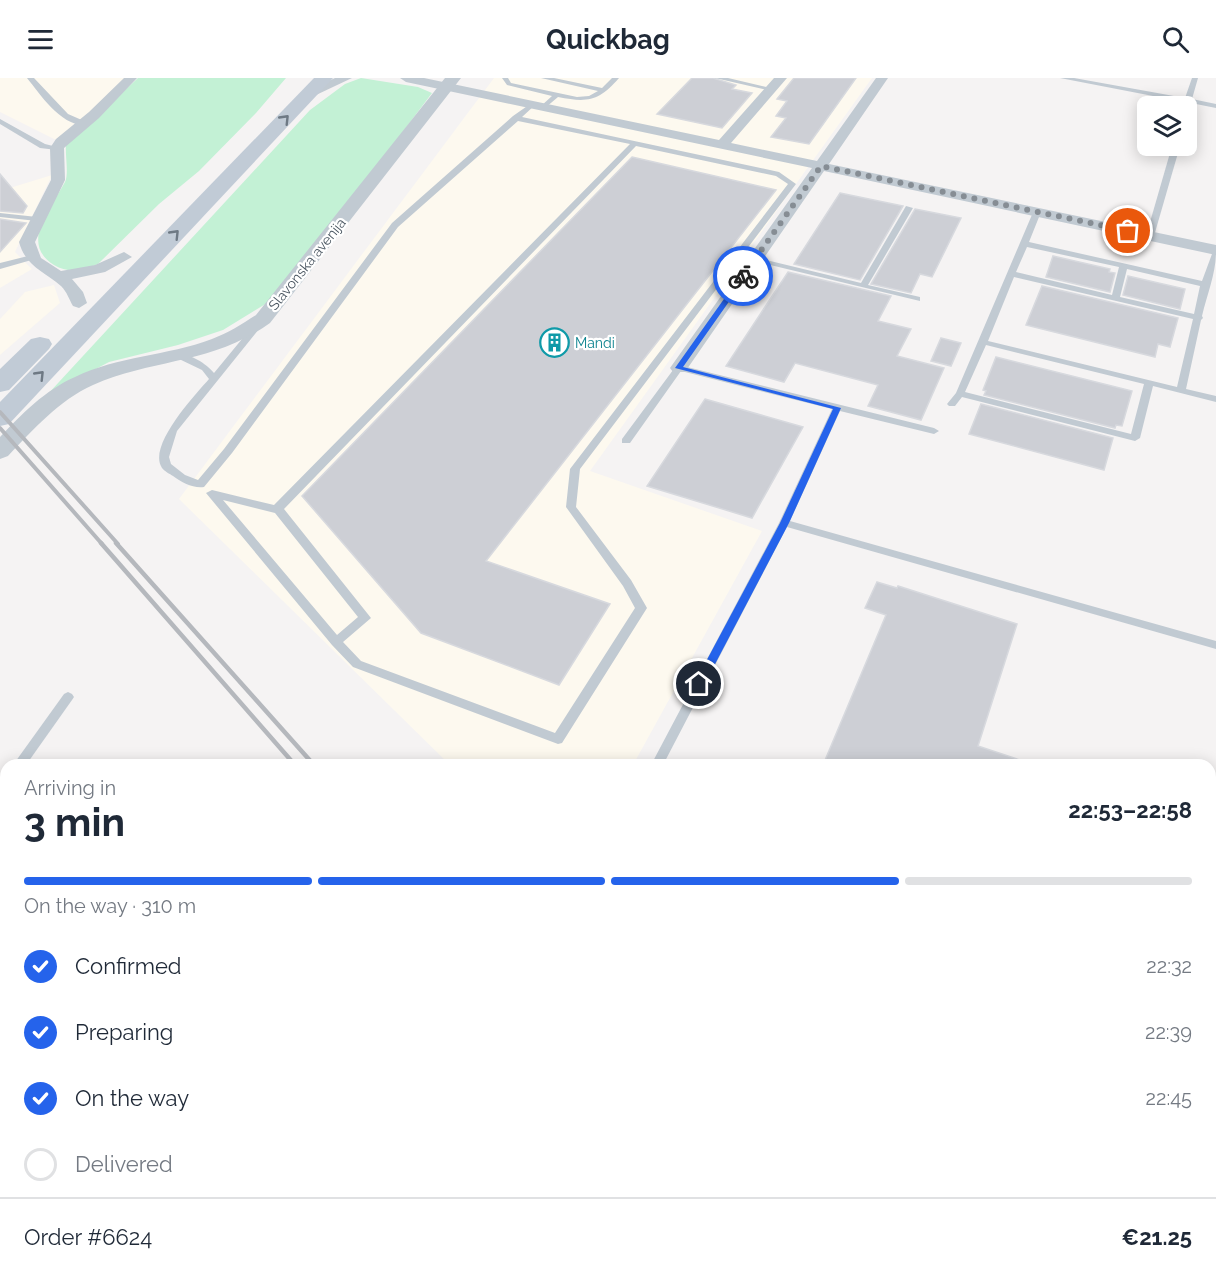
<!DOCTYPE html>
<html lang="en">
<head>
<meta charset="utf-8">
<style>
	body { margin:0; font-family:Raleway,sans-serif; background:#f6f6f7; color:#1f2937; height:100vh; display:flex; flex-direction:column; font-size:22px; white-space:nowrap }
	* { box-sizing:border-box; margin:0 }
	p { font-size:20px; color:#747a83 }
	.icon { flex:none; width:33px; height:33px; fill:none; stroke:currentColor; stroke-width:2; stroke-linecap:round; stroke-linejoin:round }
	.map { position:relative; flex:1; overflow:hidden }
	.details { position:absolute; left:0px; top:681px; width:1216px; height:528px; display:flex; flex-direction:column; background:#fff; border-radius:18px 18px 0 0; box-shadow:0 3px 15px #0003 }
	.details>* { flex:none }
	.fabs { position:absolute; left:1137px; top:18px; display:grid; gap:12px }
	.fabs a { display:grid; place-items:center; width:60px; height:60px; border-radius:9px; background:#fff; box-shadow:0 3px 15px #0003; font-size:30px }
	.pin { position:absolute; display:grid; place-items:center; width:51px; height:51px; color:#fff; margin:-26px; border:3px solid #fff; border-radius:50%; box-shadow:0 2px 6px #0007 }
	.courier { position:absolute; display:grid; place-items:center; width:60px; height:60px; margin:-30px; border:4px solid #2563eb; border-radius:50%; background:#fff; color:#222; box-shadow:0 2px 8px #0007 }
	.overview em { font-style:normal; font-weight:700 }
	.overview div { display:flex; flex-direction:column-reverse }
	.overview { display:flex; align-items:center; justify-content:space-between; height:102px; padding:0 24px }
	h1 { font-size:39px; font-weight:700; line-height:45px }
	.bar { display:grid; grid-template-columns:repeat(4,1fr); gap:9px 6px; align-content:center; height:72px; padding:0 24px }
	.bar i { height:8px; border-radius:4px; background:#e0e1e3 }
	.bar .active { background:#2563eb }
	.bar p { grid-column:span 4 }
	.line { display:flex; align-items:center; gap:15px; padding:0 24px; border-top:2px solid #e0e1e3 }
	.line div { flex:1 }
	ol { padding:0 24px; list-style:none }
	li { display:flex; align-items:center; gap:18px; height:66px }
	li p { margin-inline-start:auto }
	li .icon { padding:6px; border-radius:50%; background:#2563eb; color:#fff; stroke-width:4 }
	li:last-child { color:#747a83 }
	li i { width:33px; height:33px; border:3px solid #e0e1e3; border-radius:50% }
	header { display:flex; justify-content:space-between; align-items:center; height:78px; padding:0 24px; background:#fff; font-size:27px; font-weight:700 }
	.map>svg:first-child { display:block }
	.commercial { fill:#fdf9ef }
	.green { fill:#c3f1d5 }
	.building { fill:#cdcfd5; stroke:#d7d9de; stroke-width:1.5 }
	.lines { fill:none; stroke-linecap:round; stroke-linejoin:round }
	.service { fill:#c1cad2; fill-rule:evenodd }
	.minor { fill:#c1cad2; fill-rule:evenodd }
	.tertiary { fill:#c1cad2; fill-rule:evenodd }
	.secondary { fill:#c1cbd6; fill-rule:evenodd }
	.rail-far2 { stroke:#b5b8bd; stroke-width:4 }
	.rail-far1 { stroke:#b5b8bd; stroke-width:4.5 }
	.rail { stroke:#b5b8bd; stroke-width:6 }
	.oneway { stroke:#6e7984 }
	.route { fill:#2563eb }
	.done { stroke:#868d94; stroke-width:6; stroke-dasharray:0 10.8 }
	.labels { text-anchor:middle; stroke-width:4.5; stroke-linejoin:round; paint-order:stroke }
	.far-street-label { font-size:14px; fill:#4a5661; stroke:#fff }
	.far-culture-label { font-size:14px; fill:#0d838f; stroke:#fff; text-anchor:start }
</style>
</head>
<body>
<header><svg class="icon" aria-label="menu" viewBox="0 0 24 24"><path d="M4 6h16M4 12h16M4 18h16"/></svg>Quickbag<svg class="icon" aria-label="search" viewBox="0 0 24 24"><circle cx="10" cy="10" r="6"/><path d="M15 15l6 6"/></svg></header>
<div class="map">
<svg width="1216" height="1209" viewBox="0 0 1216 1209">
	<rect width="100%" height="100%" fill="#f5f3f3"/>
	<!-- commercial -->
	<g class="commercial">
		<polygon points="0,0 125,0 93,32 56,62 0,34"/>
		<polygon points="494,0 872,0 590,393 762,453 633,687 450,687 179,421"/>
		<polygon points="52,97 15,174 32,191 0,210 0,113"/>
		<polygon points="54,207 60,225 0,277 0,241 25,214"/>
	</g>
	<!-- green -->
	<g class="green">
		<path d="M138,0h148l-30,35 -57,58 -40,33 -61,60c-15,6 -29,10 -44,1 -35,-22 -3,-57 11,-83 4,-8 0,-27 1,-37z"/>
		<polygon points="361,0 418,9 432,15 280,217 223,252 178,267 109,284 47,317 310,32 345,6"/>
	</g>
	<!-- building -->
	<g class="building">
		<polygon points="692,0 713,0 736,7 732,11 752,15 722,50 657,36"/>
		<polygon points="794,0 856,0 809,66 771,59 786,40 776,38 787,23 777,21"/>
		<polygon points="632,79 776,112 486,483 610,526 559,607 421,555 302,418"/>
		<polygon points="0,96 27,128 23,135 0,133"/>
		<polygon points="840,115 903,128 860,202 794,186"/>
		<polygon points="915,131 961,140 932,199 920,196 911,215 871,206"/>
		<polygon points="0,141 26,145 0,174"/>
		<polygon points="1053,178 1110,191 1109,194 1115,195 1110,214 1046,199"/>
		<polygon points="788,194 891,218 878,243 911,251 897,278 944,290 921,342 868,328 878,307 795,285 784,304 726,288"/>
		<polygon points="1128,198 1185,211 1180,231 1123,217"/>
		<polygon points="1042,208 1178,240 1170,269 1158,266 1155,279 1026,247"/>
		<polygon points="941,260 961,265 951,288 931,283"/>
		<polygon points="996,279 1132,313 1122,348 1116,347 1115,350 984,317 986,313 983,312"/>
		<polygon points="705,321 803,349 752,440 647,408"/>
		<polygon points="981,326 1113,360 1104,392 969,356"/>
		<polygon points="877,504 897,510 898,508 1017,546 978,668 1026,684 1026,687 823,687 886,537 865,530"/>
	</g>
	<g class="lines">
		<!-- service -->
		<g class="service">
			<path d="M27,0h7l34,36 16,7v4c-24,0 -44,-31 -57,-47z"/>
			<path d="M502,0h6l3,5 66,14 12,-1 9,-5 -57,-13h13l48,10 10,-10h7c-20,23 -31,25 -61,19l-13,11 -4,-2 11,-10 -45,-11z"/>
			<polygon points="715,0 728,0 775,11 772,13"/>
			<polygon points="1060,0 1074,0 1185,20 1192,0 1198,0 1192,21 1216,26 1216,30 1191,25 1186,31 1186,28 1183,28 1184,24"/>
			<path d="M533,24l3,2 -1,1 -13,12 257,55 17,12 -216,285 -4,38 55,73 16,28 -85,135 -4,1 -205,-77 -21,-22 -126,-152 6,-3 62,15 356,-361 -112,-23 -120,106 -166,226 -28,34c-10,2 -23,-5 -31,-11 -3,-2 -9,-5 -11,-8 -15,-22 33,-73 47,-89l-7,-9 -25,-12v-4c12,-1 29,9 37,19l42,-51 3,-1 4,3 -86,107 -8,26 2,7 14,11 13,5 26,-31 168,-226 121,-107zM636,68l140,30 12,8 -218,285 -4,38 57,79 12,22 -80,125 -194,-72 -18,-19 28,-24 -87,-109zM223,422l52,13 83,104 -21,18z"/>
			<polygon points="0,41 45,66 61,70 57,72 40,70 0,46"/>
			<polygon points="1172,68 1180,68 1154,158 1147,160 1146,158"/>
			<polygon points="906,128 913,130 868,207 920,219 920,223 750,182 754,179 861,205"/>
			<path d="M1034,132l7,2 -12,30 173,39 10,-27 4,-2c0,21 -9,43 -14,64l1,2 -2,2 -15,69 30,7v6l-63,-16 -13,52 -5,3 -173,-44 -7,9h-6l-2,-2 9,-11zM1027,169l92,20 -7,28 -96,-23zM1127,191l73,17 -6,28 -74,-17zM1014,199l179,42 -16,68 -189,-46zM986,267l158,39 -13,50 -166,-42z"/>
			<polygon points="0,135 37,139 41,141 37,143 0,139"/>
			<polygon points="32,177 36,179 35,181 0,191 0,185"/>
			<polygon points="679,287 934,350 939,353 934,356 840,333 790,443 1216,563 1216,571 787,449 663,687 651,687 779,445 832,331 681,293 630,365 622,365 622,361 676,288"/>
			<polygon points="68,614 72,616 74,619 72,622 26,687 13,687 64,616"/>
			<polygon points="6,701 6,716 0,719 0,704"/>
			<polygon points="0,924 6,925 6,939 0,938"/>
			<polygon points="1210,947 1216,949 1216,963 1210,961"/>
			<polygon points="390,1203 408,1203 406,1209 388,1209"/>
			<polygon points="577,1203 597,1203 600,1209 580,1209"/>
		</g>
		<!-- minor -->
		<g class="minor">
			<path d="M124,0h13l-38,40 -35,30 1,32 -30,62 6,16 20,13 34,-6 29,-13 8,5 -27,15 -33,7 11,13 4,11 -8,5 -6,-2c-4,-7 -6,-14 -12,-20 -17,-15 -35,-19 -42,-44l32,-62 -1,-32 6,-9 33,-27z"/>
			<polygon points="335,0 352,0 316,17 306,17 305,14"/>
			<polygon points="400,0 424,0 719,62 774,0 787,0 731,65 817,83 876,0 888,0 829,86 1216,167 1216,177 824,93 685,294 673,294 670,290 812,90 406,4"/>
		</g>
		<!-- tertiary -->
		<path class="tertiary" d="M445,0h16l-191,245c-59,42 -115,35 -177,62 -34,15 -60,45 -85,71l-8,3v-22c22,-23 45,-47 75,-60 43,-21 92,-21 137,-38 16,-6 30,-15 44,-24z"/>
		<!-- secondary -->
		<g class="secondary">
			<polygon points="314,0 333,0 9,346 0,348 0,324"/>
			<polygon points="40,259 49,261 52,266 49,271 9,312 0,314 0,291 31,261"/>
		</g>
		<!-- rail-far2 -->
		<g class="rail-far2">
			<polyline points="0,334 118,466"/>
			<polyline points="0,350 102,466"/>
		</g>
		<!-- rail-far1 -->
		<g class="rail-far1">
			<polyline points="101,465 295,687"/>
			<polyline points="116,465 314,687"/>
		</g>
		<!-- rail -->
		<g class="rail">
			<polyline points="617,1203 623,1209"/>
			<polyline points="748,1203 753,1209"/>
			<polyline points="773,1203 778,1209"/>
		</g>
	</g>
	<!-- one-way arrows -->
	<defs><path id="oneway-chevron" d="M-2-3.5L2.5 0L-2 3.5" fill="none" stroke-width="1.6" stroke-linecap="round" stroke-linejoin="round" transform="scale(1.5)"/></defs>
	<g class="oneway">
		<use href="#oneway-chevron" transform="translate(285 41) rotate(-46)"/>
		<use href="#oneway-chevron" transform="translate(175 156) rotate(-46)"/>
		<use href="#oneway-chevron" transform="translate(40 297) rotate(-46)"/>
	</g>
	<!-- route -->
	<polygon class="route" points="741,197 747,198 683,289 841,330 789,445 703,609 699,610 694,606 780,445 833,331 675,290"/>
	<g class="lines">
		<!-- done -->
		<polyline class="done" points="743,198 821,88 1128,153"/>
	</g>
	<!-- icons -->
	<defs>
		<symbol id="building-ring" viewBox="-11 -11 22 22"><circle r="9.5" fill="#fff" stroke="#0f9aa8" stroke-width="1.5"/><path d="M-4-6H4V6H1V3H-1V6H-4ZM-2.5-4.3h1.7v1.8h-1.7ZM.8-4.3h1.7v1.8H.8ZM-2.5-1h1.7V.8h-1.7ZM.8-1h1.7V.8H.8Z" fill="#0f9aa8"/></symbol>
	</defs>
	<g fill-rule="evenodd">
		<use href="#building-ring" x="538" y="248" width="33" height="33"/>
	</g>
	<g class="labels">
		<!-- far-street labels -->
		<g class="far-street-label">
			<text transform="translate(307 186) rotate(-51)" y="5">Slavonska avenija</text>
		</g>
		<!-- far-culture labels -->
		<g class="far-culture-label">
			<text x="575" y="270">Mandi</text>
		</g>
	</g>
</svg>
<div class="fabs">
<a><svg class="icon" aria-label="layers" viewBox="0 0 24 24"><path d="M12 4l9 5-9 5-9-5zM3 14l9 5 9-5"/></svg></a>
</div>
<div class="pin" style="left:1128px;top:153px;background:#ea580c"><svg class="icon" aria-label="bag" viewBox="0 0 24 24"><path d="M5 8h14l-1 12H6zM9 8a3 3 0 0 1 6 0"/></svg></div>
<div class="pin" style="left:699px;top:606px;background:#1f2937"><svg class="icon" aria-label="home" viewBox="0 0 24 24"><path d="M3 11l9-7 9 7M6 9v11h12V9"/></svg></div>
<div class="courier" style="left:743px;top:198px"><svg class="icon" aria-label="bike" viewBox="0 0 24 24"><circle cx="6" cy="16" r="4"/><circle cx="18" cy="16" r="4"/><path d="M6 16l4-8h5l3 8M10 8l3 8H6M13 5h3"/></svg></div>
<section class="details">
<div class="overview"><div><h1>3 min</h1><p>Arriving in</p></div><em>22:53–22:58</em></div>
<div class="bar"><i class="active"></i><i class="active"></i><i class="active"></i><i></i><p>On the way · 310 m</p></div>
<ol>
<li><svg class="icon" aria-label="check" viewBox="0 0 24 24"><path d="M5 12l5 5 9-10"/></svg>Confirmed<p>22:32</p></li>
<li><svg class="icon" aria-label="check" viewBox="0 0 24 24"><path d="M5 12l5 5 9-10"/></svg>Preparing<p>22:39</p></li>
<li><svg class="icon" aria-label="check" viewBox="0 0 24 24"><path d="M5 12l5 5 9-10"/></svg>On the way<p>22:45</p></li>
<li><i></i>Delivered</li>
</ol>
<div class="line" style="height:78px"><div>Order #6624</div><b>€21.25</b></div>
</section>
</div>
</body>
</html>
